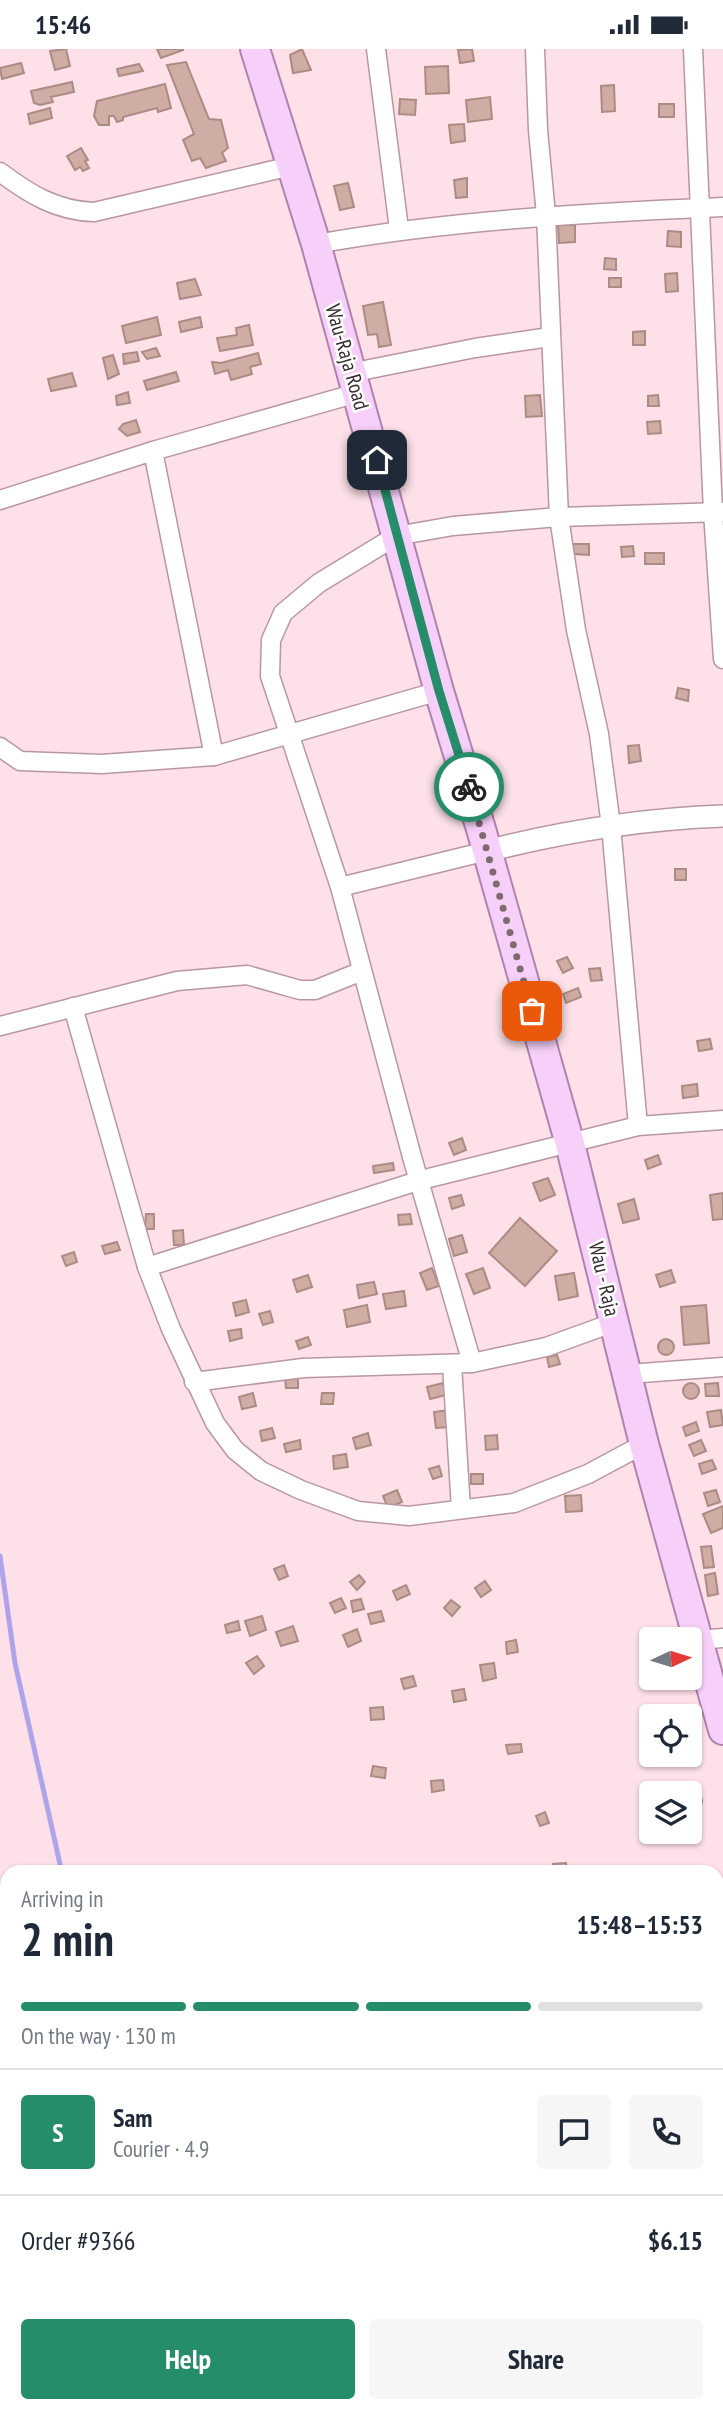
<!DOCTYPE html>
<html lang="en">
<head>
<meta charset="utf-8">
<style>
	body { margin:0; font-family:"PT Sans Narrow",sans-serif; background:#f6f6f7; color:#1f2937; height:100vh; display:flex; flex-direction:column; font-size:26px; white-space:nowrap }
	* { box-sizing:border-box; margin:0 }
	p { font-size:23px; color:#747a83 }
	.icon { flex:none; width:38px; height:38px; fill:none; stroke:currentColor; stroke-width:2; stroke-linecap:round; stroke-linejoin:round }
	.map { position:relative; flex:1; overflow:hidden }
	.drawer { position:absolute; left:0px; top:1816px; width:724px; height:548px; display:flex; flex-direction:column; background:#fff; border-radius:21px 21px 0 0; box-shadow:0 2px 5px #0004 }
	.drawer>* { flex:none }
	.needle { width:46px; rotate:86deg }
	.controls { position:absolute; left:639px; top:1578px; display:grid; gap:14px }
	.controls a { display:grid; place-items:center; width:63px; height:63px; border-radius:7px; background:#fff; box-shadow:0 2px 5px #0004; font-size:35px }
	.pin { position:absolute; display:grid; place-items:center; width:60px; height:60px; color:#fff; margin:-30px; border-radius:14px; box-shadow:0 4px 10px #0006 }
	.courier { position:absolute; display:grid; place-items:center; width:70px; height:70px; margin:-35px; border:5px solid #268d6a; border-radius:50%; background:#fff; color:#222; box-shadow:0 2px 9px #0007 }
	.overview em { font-style:normal; font-weight:700 }
	.overview div { display:flex; flex-direction:column-reverse }
	.overview { display:flex; align-items:center; justify-content:space-between; height:119px; padding:0 21px }
	h1 { font-size:46px; font-weight:700; line-height:52px }
	.bar { display:grid; grid-template-columns:repeat(4,1fr); gap:10px 7px; align-content:center; height:84px; padding:0 21px }
	.bar i { height:9px; border-radius:5px; background:#e0e1e3 }
	.bar .on { background:#268d6a }
	.bar p { grid-column:span 4 }
	.line { display:flex; align-items:center; gap:18px; padding:0 21px; border-top:2px solid #e0e1e3 }
	.line div { flex:1 }
	.round { display:grid; place-items:center; flex:none; width:74px; height:74px; border-radius:7px; background:#f6f6f7 }
	.primary-button { display:flex; gap:14px; margin-top:auto; padding:14px 21px }
	.primary-button a { flex:1; height:80px; border-radius:7px; background:#268d6a; color:#fff; font-size:28px; font-weight:700; line-height:80px; text-align:center }
	.primary-button a+a { background:#f6f6f7; color:#1f2937 }
	.status { display:flex; justify-content:space-between; align-items:center; height:49px; padding:0 35px; background:#fff; direction:ltr }
	.status svg { height:19px; fill:currentColor }
	.map>svg:first-child { display:block }
	.lines { fill:none; stroke-linecap:round; stroke-linejoin:round }
	.stream { stroke:#afa3eb; stroke-width:5 }
	.building { fill:#cfaca4; stroke:#ad8b84; stroke-width:2 }
	.minor-casing { stroke:#b997a2; stroke-width:21 }
	.tertiary-casing { stroke:#b997a2; stroke-width:24 }
	.primary-casing { stroke:#b182b0; stroke-width:32 }
	.minor { stroke:#fff; stroke-width:18 }
	.tertiary { stroke:#fff; stroke-width:21 }
	.primary { stroke:#f7d0f9; stroke-width:28 }
	.done { stroke:#7e6b70; stroke-width:7; stroke-dasharray:0 12.6 }
	.route { stroke:#268d6a; stroke-width:9 }
	.labels { text-anchor:middle; stroke-width:5; stroke-linejoin:round; paint-order:stroke }
	.street-label { font-size:21px; fill:#392c30; stroke:#fff }
</style>
</head>
<body>
<div class="status"><b>15:46</b><svg viewBox="0 0 49 12"><path d="M0 12V9h3v3zM5 12V6h3v6zM10 12V3h3v9zM15 12V0h3v12zM26 1h20v11H26zM47 4h2v5h-2z"/></svg></div>
<div class="map">
<svg width="723" height="2363" viewBox="0 0 723 2363">
	<rect width="100%" height="100%" fill="#fde0e8"/>
	<g class="lines">
		<!-- stream -->
		<g class="stream">
			<polyline points="0,1507 15,1614 62,1824"/>
			<polyline points="250,2363 250,2357"/>
		</g>
	</g>
	<!-- building -->
	<g class="building">
		<polygon points="66,0 70,17 55,21 50,2"/>
		<polygon points="157,0 183,0 183,1 161,9"/>
		<polygon points="302,0 311,21 293,24 290,6"/>
		<polygon points="472,0 474,12 460,14 458,1"/>
		<polygon points="186,13 209,70 221,71 228,99 222,104 226,112 206,119 200,109 192,112 183,91 194,85 167,16"/>
		<polygon points="21,14 24,24 2,30 0,19"/>
		<polygon points="139,15 143,22 119,27 117,20"/>
		<polygon points="448,17 449,44 426,45 425,18"/>
		<polygon points="72,33 74,43 51,48 53,53 40,56 34,54 31,42"/>
		<polygon points="165,35 171,59 158,63 157,59 123,68 123,71 117,73 114,67 109,67 109,76 99,76 94,67 97,52"/>
		<polygon points="614,36 615,62 602,63 601,37"/>
		<polygon points="490,48 492,70 468,73 466,51"/>
		<polygon points="400,50 416,51 415,66 399,65"/>
		<rect x="659" y="55" width="15" height="13"/>
		<polygon points="50,59 52,69 30,75 28,65"/>
		<polygon points="464,75 465,92 451,94 449,76"/>
		<polygon points="81,99 88,111 85,112 89,119 83,122 80,118 75,121 67,107"/>
		<polygon points="467,129 467,148 456,149 454,131"/>
		<polygon points="348,134 354,158 340,161 334,137"/>
		<polygon points="558,176 575,176 575,193 559,194"/>
		<polygon points="668,182 681,183 681,198 667,197"/>
		<polygon points="605,209 616,210 616,221 604,220"/>
		<polygon points="677,224 678,242 666,243 665,225"/>
		<rect x="609" y="229" width="12" height="9"/>
		<polygon points="195,230 201,246 180,250 177,234"/>
		<polygon points="383,253 391,296 379,298 377,285 368,286 363,257"/>
		<polygon points="157,268 161,286 126,294 122,277"/>
		<polygon points="200,268 202,278 181,283 179,273"/>
		<polygon points="249,276 253,296 220,302 217,289 237,286 236,279"/>
		<polygon points="645,282 645,296 633,296 633,283"/>
		<polygon points="156,299 160,307 147,310 142,303"/>
		<polygon points="137,303 139,312 124,315 123,305"/>
		<polygon points="258,304 261,315 250,318 252,325 231,331 228,321 215,325 212,313 221,314"/>
		<polygon points="113,306 119,325 108,330 103,309"/>
		<polygon points="176,323 179,332 147,341 144,332"/>
		<polygon points="72,324 76,337 51,342 48,330"/>
		<polygon points="128,343 130,354 117,356 116,347"/>
		<polygon points="540,346 542,367 526,368 525,347"/>
		<polygon points="658,346 659,357 648,357 648,347"/>
		<polygon points="136,371 140,383 127,387 119,380 123,375"/>
		<polygon points="660,372 661,384 648,385 647,373"/>
		<polygon points="573,495 589,495 589,506 573,505"/>
		<polygon points="633,497 634,507 622,508 621,498"/>
		<rect x="645" y="504" width="19" height="11"/>
		<polygon points="678,639 689,641 688,652 676,649"/>
		<polygon points="639,696 641,712 629,714 628,697"/>
		<rect x="675" y="820" width="11" height="11"/>
		<polygon points="567,908 573,919 563,924 557,912"/>
		<polygon points="600,919 602,931 591,932 589,920"/>
		<polygon points="578,939 581,948 566,954 563,945"/>
		<polygon points="710,990 712,1000 699,1002 697,992"/>
		<polygon points="697,1035 698,1047 683,1049 682,1037"/>
		<polygon points="462,1089 466,1101 454,1106 449,1094"/>
		<polygon points="658,1106 661,1115 648,1120 645,1111"/>
		<polygon points="393,1114 394,1121 374,1124 373,1117"/>
		<polygon points="548,1129 555,1146 540,1152 533,1134"/>
		<polygon points="723,1144 723,1170 713,1171 710,1146"/>
		<polygon points="461,1146 464,1156 452,1160 449,1149"/>
		<polygon points="634,1150 639,1170 623,1174 618,1155"/>
		<polygon points="146,1165 154,1165 154,1180 145,1180"/>
		<polygon points="410,1165 412,1175 399,1176 398,1166"/>
		<polygon points="520,1169 557,1202 525,1237 489,1204"/>
		<polygon points="183,1181 184,1196 174,1196 173,1182"/>
		<polygon points="462,1186 467,1203 454,1207 449,1190"/>
		<polygon points="117,1193 120,1201 105,1205 102,1197"/>
		<polygon points="74,1203 77,1213 66,1217 62,1207"/>
		<polygon points="432,1219 439,1237 427,1241 420,1224"/>
		<polygon points="483,1219 490,1239 474,1245 466,1225"/>
		<polygon points="671,1221 675,1233 660,1238 656,1226"/>
		<polygon points="574,1224 578,1247 559,1251 555,1227"/>
		<polygon points="308,1226 312,1238 297,1243 293,1231"/>
		<polygon points="374,1233 377,1245 359,1249 357,1236"/>
		<polygon points="404,1242 406,1257 386,1260 383,1245"/>
		<polygon points="246,1251 249,1263 236,1267 233,1254"/>
		<polygon points="367,1256 370,1273 347,1278 344,1261"/>
		<polygon points="706,1256 709,1294 684,1296 681,1258"/>
		<polygon points="270,1262 273,1273 263,1276 259,1265"/>
		<polygon points="241,1280 242,1289 230,1292 228,1282"/>
		<polygon points="308,1288 311,1296 299,1300 296,1292"/>
		<circle cx="666" cy="1298" r="8"/>
		<polygon points="557,1306 560,1315 549,1318 547,1308"/>
		<polygon points="298,1328 298,1339 286,1339 285,1329"/>
		<circle cx="691" cy="1342" r="8"/>
		<polygon points="443,1334 446,1346 430,1350 427,1338"/>
		<polygon points="718,1334 719,1347 706,1347 705,1335"/>
		<polygon points="253,1344 256,1357 242,1360 239,1348"/>
		<polygon points="322,1344 334,1344 333,1355 321,1355"/>
		<polygon points="449,1361 450,1378 436,1379 434,1363"/>
		<polygon points="721,1361 723,1376 710,1378 707,1363"/>
		<polygon points="696,1373 699,1382 686,1387 683,1378"/>
		<polygon points="272,1379 275,1389 262,1392 260,1382"/>
		<polygon points="368,1384 371,1396 356,1400 353,1389"/>
		<polygon points="497,1386 498,1400 486,1401 485,1387"/>
		<polygon points="300,1391 301,1400 286,1403 284,1395"/>
		<polygon points="701,1391 706,1402 694,1407 689,1396"/>
		<polygon points="346,1405 348,1418 334,1420 333,1407"/>
		<polygon points="712,1411 716,1420 702,1425 699,1415"/>
		<polygon points="439,1417 442,1427 433,1430 429,1420"/>
		<rect x="471" y="1425" width="12" height="10"/>
		<polygon points="397,1441 402,1453 388,1459 383,1447"/>
		<polygon points="716,1441 720,1453 708,1457 704,1444"/>
		<polygon points="581,1446 582,1462 566,1463 565,1447"/>
		<polygon points="723,1457 723,1479 711,1484 703,1465"/>
		<polygon points="711,1497 714,1518 704,1519 701,1498"/>
		<polygon points="284,1516 288,1527 279,1531 274,1520"/>
		<polygon points="715,1524 718,1545 708,1547 705,1526"/>
		<polygon points="359,1526 365,1533 357,1541 350,1533"/>
		<polygon points="485,1532 491,1541 481,1548 475,1539"/>
		<polygon points="406,1536 410,1545 397,1551 393,1542"/>
		<polygon points="341,1549 346,1559 335,1564 330,1554"/>
		<polygon points="361,1550 364,1560 353,1563 351,1552"/>
		<polygon points="451,1551 460,1558 452,1567 444,1559"/>
		<polygon points="381,1562 384,1572 371,1575 368,1565"/>
		<polygon points="262,1567 266,1581 250,1587 245,1572"/>
		<polygon points="238,1572 240,1581 227,1584 225,1576"/>
		<polygon points="293,1577 298,1592 281,1597 276,1583"/>
		<polygon points="357,1580 361,1592 348,1598 343,1586"/>
		<polygon points="516,1591 518,1603 507,1605 506,1593"/>
		<polygon points="257,1607 264,1617 254,1625 246,1614"/>
		<polygon points="494,1614 496,1629 483,1632 480,1616"/>
		<polygon points="413,1627 416,1637 404,1640 401,1630"/>
		<polygon points="464,1640 466,1651 454,1653 452,1642"/>
		<polygon points="383,1658 384,1670 371,1671 370,1659"/>
		<polygon points="521,1695 522,1703 508,1705 506,1696"/>
		<polygon points="373,1717 386,1719 385,1729 371,1727"/>
		<polygon points="443,1731 444,1741 432,1743 431,1732"/>
		<circle cx="695" cy="1752" r="7"/>
		<polygon points="545,1763 549,1774 540,1777 536,1767"/>
		<polygon points="566,1814 567,1823 554,1824 553,1815"/>
		<polygon points="723,1984 723,2010 718,2011 718,1985"/>
		<polygon points="661,2357 704,2357 705,2363 661,2363"/>
	</g>
	<g class="lines">
		<defs>
			<g id="minor">
				<polyline points="376,0 399,180"/>
				<polyline points="535,0 538,81 546,166 559,468 576,581 599,685 611,777 638,1077"/>
				<polyline points="693,0 713,463 723,610"/>
				<path d="M0,123c29,22 57,39 94,40l197,-46"/>
				<path d="M316,195c135,-24 270,-31 407,-37"/>
				<polyline points="350,324 475,299 550,288"/>
				<polyline points="153,402 214,707"/>
				<polyline points="0,451 153,402 357,344"/>
				<polyline points="0,698 20,712 102,715 214,707 439,642"/>
				<polyline points="340,838 487,802"/>
				<polyline points="73,958 147,1218 171,1280 215,1374 235,1401 261,1422 301,1441 358,1462 409,1467 514,1454 588,1425 644,1395"/>
				<polyline points="0,977 177,932 247,926 300,941 315,941 362,922"/>
				<polyline points="147,1218 421,1131 638,1077 723,1071"/>
				<polyline points="472,1314 412,1108 340,838 270,627 271,591 283,564 319,534 396,487 453,477 559,468 723,463"/>
				<polyline points="452,1316 461,1460"/>
				<polyline points="628,1325 723,1318"/>
				<polyline points="194,1333 303,1319 472,1314 546,1298 615,1273"/>
				<polyline points="698,1591 723,1589"/>
			</g>
			<path id="tertiary" d="M487,802c78,-20 156,-32 236,-35"/>
			<polyline id="primary" points="255,0 316,195 439,642 481,780 570,1095 644,1395 723,1681"/>
		</defs>
		<!-- minor casing -->
		<use href="#minor" class="minor-casing"/>
		<!-- tertiary casing -->
		<use href="#tertiary" class="tertiary-casing"/>
		<!-- primary casing -->
		<use href="#primary" class="primary-casing"/>
		<!-- minor -->
		<use href="#minor" class="minor"/>
		<!-- tertiary -->
		<use href="#tertiary" class="tertiary"/>
		<!-- primary -->
		<use href="#primary" class="primary"/>
	</g>
	<g class="lines">
		<!-- done -->
		<polyline class="done" points="469,738 532,962"/>
		<!-- route -->
		<polyline class="route" points="377,411 439,642 469,738"/>
	</g>
	<g class="labels">
		<!-- street labels -->
		<g class="street-label">
			<text transform="translate(347 308) rotate(74)" y="7">Wau-Raja Road</text>
			<text transform="translate(604 1230) rotate(77)" y="7">Wau - Raja</text>
		</g>
	</g>
</svg>
<div class="controls">
<a><svg class="needle" viewBox="-14 -14 28 28"><path d="M0-13l5 13h-10z" fill="#e53935"/><path d="M0 13l5-13h-10z" fill="#747a83"/></svg></a>
<a><svg class="icon" aria-label="locate" viewBox="0 0 24 24"><circle cx="12" cy="12" r="6"/><path d="M12 2v4M12 18v4M2 12h4M18 12h4"/></svg></a>
<a><svg class="icon" aria-label="layers" viewBox="0 0 24 24"><path d="M12 4l9 5-9 5-9-5zM3 14l9 5 9-5"/></svg></a>
</div>
<div class="pin" style="left:532px;top:962px;background:#ea580c"><svg class="icon" aria-label="bag" viewBox="0 0 24 24"><path d="M5 8h14l-1 12H6zM9 8a3 3 0 0 1 6 0"/></svg></div>
<div class="pin" style="left:377px;top:411px;background:#1f2937"><svg class="icon" aria-label="home" viewBox="0 0 24 24"><path d="M3 11l9-7 9 7M6 9v11h12V9"/></svg></div>
<div class="courier" style="left:469px;top:738px"><svg class="icon" aria-label="bike" viewBox="0 0 24 24"><circle cx="6" cy="16" r="4"/><circle cx="18" cy="16" r="4"/><path d="M6 16l4-8h5l3 8M10 8l3 8H6M13 5h3"/></svg></div>
<section class="drawer">
<div class="overview"><div><h1>2 min</h1><p>Arriving in</p></div><em>15:48–15:53</em></div>
<div class="bar"><i class="on"></i><i class="on"></i><i class="on"></i><i></i><p>On the way · 130 m</p></div>
<div class="line" style="height:126px"><b class="round" style="background:#268d6a;color:#fff">S</b><div><b>Sam</b><p>Courier · 4.9</p></div><a class="round"><svg class="icon" aria-label="chat" viewBox="0 0 24 24"><path d="M4 5h16v11H9l-5 4z"/></svg></a><a class="round"><svg class="icon" aria-label="phone" viewBox="0 0 24 24"><path d="M5 4h4l2 5-3 2q2 4 5 5l2-3 5 2v4C11 20 4 13 5 4z"/></svg></a></div>
<div class="line" style="height:91px"><div>Order #9366</div><b>$6.15</b></div>
<div class="primary-button"><a>Help</a><a>Share</a></div>
</section>
</div>
</body>
</html>
